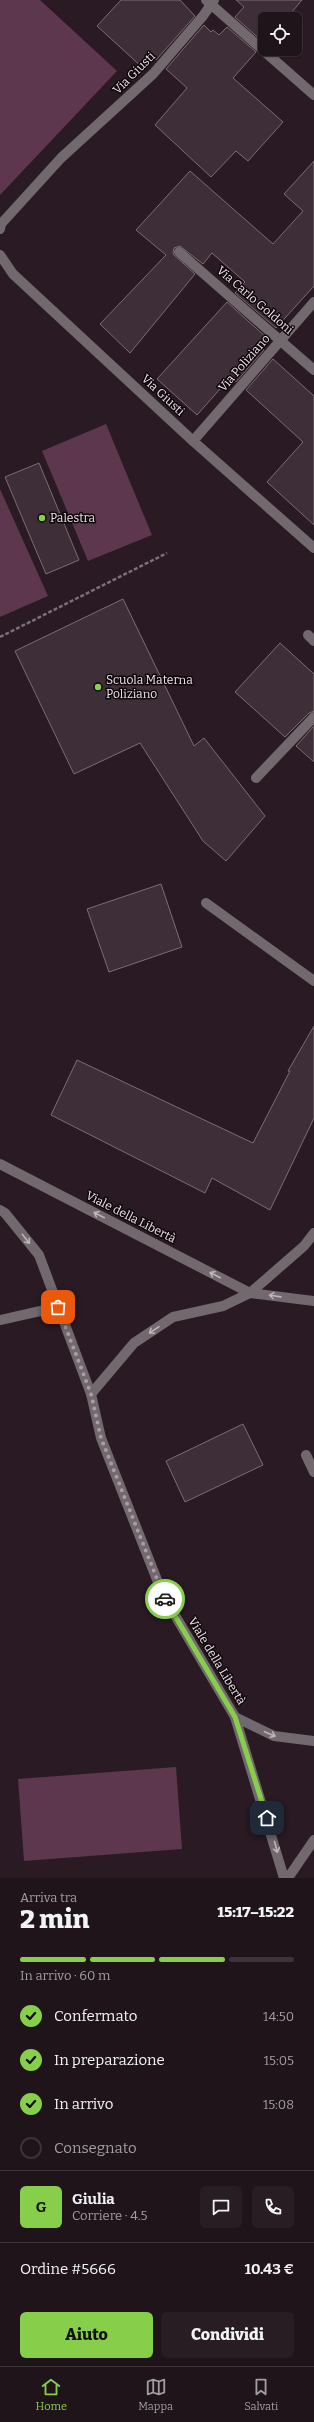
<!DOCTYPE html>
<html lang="it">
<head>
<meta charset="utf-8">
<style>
	body { margin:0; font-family:Bitter,serif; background:#271d23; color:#f1f3f6; height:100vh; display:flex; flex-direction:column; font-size:15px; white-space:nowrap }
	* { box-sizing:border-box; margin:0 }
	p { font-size:13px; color:#a19ea2 }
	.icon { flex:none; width:22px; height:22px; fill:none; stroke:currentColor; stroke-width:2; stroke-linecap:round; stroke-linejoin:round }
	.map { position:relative; height:1878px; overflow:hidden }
	.drawer { display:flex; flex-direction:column; background:#1f141a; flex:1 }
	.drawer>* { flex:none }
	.controls { position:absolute; left:258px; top:12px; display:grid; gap:8px }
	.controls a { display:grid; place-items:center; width:44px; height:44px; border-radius:6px; background:#1f141a; box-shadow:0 1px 3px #0004,0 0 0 1px #3c3339; font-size:20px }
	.pin { position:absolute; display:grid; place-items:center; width:34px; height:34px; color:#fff; margin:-17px; border-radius:8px; box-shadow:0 2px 6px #0006 }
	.courier { position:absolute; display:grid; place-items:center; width:40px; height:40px; margin:-20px; border:3px solid #87cf4b; border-radius:50%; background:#fff; color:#222; box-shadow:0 1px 5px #0007 }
	.headline em { font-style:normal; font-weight:800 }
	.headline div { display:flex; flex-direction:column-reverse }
	.headline { display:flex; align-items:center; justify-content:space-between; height:68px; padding:0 20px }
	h1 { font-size:26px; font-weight:800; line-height:30px }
	.bar { display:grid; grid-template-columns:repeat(4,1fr); gap:6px 4px; align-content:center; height:48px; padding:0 20px }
	.bar i { height:5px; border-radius:3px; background:#3c3339 }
	.bar .on { background:#87cf4b }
	.bar p { grid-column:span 4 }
	.line { display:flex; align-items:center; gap:10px; padding:0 20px; border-top:1px solid #3c3339 }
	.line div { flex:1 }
	.round { display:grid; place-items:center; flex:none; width:42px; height:42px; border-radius:6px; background:#271d23 }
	ol { padding:0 20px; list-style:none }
	li { display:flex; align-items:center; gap:12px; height:44px }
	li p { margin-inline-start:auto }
	li .icon { padding:4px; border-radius:50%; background:#87cf4b; color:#111; stroke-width:4 }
	li:last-child { color:#a19ea2 }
	li i { width:22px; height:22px; border:2px solid #3c3339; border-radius:50% }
	.button { display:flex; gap:8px; margin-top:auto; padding:8px 20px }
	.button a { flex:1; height:46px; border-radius:6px; background:#87cf4b; color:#111; font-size:16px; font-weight:800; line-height:46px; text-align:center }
	.button a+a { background:#271d23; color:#f1f3f6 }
	.dock { display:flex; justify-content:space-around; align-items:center; height:56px; border-top:1px solid #3c3339; background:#1f141a; font-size:11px; color:#a19ea2 }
	.dock a { display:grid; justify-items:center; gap:2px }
	.dock .on { color:#87cf4b }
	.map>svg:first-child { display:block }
	.green { fill:#5c374d }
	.building { fill:#3e2e37; stroke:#7e6b75 }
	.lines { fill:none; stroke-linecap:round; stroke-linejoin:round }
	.path { stroke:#7c6f77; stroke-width:2.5; stroke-dasharray:4 2; stroke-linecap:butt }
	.minor { stroke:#71696d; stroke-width:10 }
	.oneway { stroke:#bdb3b8 }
	.done { stroke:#aa9da4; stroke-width:4; stroke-dasharray:0 7.2 }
	.route { stroke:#87cf4b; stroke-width:5 }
	.poi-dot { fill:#87cf4b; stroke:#0e070b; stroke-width:1.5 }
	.labels { text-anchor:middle; stroke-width:3; stroke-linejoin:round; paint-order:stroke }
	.street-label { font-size:12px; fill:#efe4ea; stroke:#0e070b }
	.poi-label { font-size:12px; fill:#efe4ea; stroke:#0e070b; text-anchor:start }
</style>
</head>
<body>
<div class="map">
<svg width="314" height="1878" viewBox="0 0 314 1878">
	<rect width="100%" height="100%" fill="#291a23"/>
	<!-- green -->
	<g class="green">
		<polygon points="0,0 40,0 117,71 0,195"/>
		<polygon points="106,424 152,535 88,561 42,451"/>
		<polygon points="0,489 48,596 0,617"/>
		<polygon points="176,1767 182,1849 24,1861 18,1779"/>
	</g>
	<!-- building -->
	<g class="building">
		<polygon points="121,0 180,0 195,16 156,60 153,57 143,68 97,26"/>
		<polygon points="236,0 302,0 286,19 265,19 264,43 235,17 244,7"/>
		<polygon points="204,25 211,32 213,30 219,35 227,27 256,52 233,78 283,122 248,161 236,151 211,177 155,125 187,88 166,69"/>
		<polygon points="314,161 314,286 276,328 235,293 245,282 212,253 203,264 180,246 174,248 173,254 195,274 130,353 100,324 166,255 136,230 190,171 273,244 303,211 284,194"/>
		<polygon points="227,302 267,338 260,347 264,350 236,382 233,379 231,382 228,380 197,415 157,379"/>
		<polygon points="273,359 314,396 314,525 267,482 303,442 246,390"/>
		<polygon points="39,463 79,560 46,574 5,477"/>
		<polygon points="123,599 194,746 204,738 265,816 226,861 203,841 140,743 74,774 15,651"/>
		<polygon points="280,643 314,674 314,711 309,713 285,737 235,692"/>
		<polygon points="314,726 314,762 296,746"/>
		<polygon points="161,884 182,947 109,972 87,909"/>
		<polygon points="314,1026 314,1118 270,1210 212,1178 205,1193 51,1115 77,1060 253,1143 290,1071 288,1071"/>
		<polygon points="243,1424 263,1465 185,1502 166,1461"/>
	</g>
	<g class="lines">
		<!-- path -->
		<polyline class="path" points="0,637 167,553"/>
		<!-- minor -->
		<g class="minor">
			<polyline points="206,0 314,95"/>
			<polyline points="0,229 1,224 61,158 153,74 203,16 214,0"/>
			<polyline points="179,252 314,370"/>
			<polyline points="0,255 13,274 193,441 314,548"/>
			<polyline points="193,441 314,302"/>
			<polyline points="308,635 314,641"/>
			<polyline points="256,778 314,717"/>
			<polyline points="206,903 314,981"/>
			<polyline points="0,1164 250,1293 304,1246 314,1233"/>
			<polyline points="0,1210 5,1213 39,1255 91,1394 101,1438 163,1595 235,1717 284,1878"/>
			<polyline points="0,1320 58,1307"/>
			<polyline points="91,1394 134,1343 173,1317 223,1306 250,1293 314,1301"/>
			<polyline points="306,1455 314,1472"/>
			<polyline points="235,1717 274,1736 314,1741"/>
			<polyline points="288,1878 314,1840"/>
		</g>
	</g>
	<!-- one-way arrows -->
	<defs><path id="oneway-shaft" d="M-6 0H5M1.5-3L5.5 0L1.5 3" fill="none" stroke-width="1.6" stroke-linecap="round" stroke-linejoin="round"/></defs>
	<g class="oneway">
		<use href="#oneway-shaft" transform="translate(99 1215) rotate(-153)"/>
		<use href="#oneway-shaft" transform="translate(26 1239) rotate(52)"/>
		<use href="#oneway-shaft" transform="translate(215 1275) rotate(-153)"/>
		<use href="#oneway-shaft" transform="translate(275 1296) rotate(-172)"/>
		<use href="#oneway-shaft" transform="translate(154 1330) rotate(146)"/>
		<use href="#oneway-shaft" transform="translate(270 1734) rotate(23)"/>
		<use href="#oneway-shaft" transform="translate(276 1847) rotate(75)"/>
	</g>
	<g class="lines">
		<!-- done -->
		<polyline class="done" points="58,1307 91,1394 101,1438 165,1599"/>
		<!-- route -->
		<polyline class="route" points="165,1599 235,1717 267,1818"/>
	</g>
	<!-- markers -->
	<g class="poi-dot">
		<circle cx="42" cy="518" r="4"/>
		<circle cx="98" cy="687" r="4"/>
	</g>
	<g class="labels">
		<!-- street labels -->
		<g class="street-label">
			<text transform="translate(134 73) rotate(-45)" y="4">Via Giusti</text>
			<text transform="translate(255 300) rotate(41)" y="4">Via Carlo Goldoni</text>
			<text transform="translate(244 363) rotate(-49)" y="4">Via Poliziano</text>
			<text transform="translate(163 395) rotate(43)" y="4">Via Giusti</text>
			<text transform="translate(131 1217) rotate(27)" y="4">Viale della Libertà</text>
			<text transform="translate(217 1661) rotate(59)" y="4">Viale della Libertà</text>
		</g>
		<!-- poi labels -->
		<g class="poi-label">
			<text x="50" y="522">Palestra</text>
			<text x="106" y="684">Scuola Materna<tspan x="106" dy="14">Poliziano</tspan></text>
		</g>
	</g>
</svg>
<div class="controls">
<a><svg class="icon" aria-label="locate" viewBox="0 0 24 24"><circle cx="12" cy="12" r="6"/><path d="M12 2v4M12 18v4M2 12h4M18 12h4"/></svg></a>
</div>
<div class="pin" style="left:58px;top:1307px;background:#ea580c"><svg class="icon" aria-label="bag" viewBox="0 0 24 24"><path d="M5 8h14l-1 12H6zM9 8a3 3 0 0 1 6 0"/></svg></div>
<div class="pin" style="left:267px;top:1818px;background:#1f2937"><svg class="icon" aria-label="home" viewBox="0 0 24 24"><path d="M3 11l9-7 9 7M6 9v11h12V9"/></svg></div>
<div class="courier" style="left:165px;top:1599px"><svg class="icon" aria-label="car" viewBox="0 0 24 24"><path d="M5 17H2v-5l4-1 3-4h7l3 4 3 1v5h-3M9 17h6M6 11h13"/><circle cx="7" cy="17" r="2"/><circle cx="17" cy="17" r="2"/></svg></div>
</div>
<section class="drawer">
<div class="headline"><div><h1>2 min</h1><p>Arriva tra</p></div><em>15:17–15:22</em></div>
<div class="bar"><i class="on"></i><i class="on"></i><i class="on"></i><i></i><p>In arrivo · 60 m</p></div>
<ol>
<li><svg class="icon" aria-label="check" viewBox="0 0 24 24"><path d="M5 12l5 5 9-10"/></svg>Confermato<p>14:50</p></li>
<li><svg class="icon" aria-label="check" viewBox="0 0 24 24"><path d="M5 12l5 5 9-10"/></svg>In preparazione<p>15:05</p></li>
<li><svg class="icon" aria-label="check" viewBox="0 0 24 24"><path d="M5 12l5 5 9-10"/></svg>In arrivo<p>15:08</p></li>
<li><i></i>Consegnato</li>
</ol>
<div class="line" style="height:72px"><b class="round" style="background:#87cf4b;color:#111">G</b><div><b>Giulia</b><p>Corriere · 4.5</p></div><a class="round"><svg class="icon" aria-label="chat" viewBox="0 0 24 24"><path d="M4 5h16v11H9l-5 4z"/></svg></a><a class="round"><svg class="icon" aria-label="phone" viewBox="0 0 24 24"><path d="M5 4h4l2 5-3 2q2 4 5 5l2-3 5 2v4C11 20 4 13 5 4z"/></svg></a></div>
<div class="line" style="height:52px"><div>Ordine #5666</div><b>10.43 €</b></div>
<div class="button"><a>Aiuto</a><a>Condividi</a></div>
</section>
<nav class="dock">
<a class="on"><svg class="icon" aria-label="home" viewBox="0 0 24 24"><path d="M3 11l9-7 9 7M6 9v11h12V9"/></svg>Home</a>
<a><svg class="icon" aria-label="map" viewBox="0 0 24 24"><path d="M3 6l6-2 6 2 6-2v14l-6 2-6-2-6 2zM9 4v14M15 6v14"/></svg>Mappa</a>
<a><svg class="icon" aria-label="saved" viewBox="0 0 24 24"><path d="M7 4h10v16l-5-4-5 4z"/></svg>Salvati</a>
</nav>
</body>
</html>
